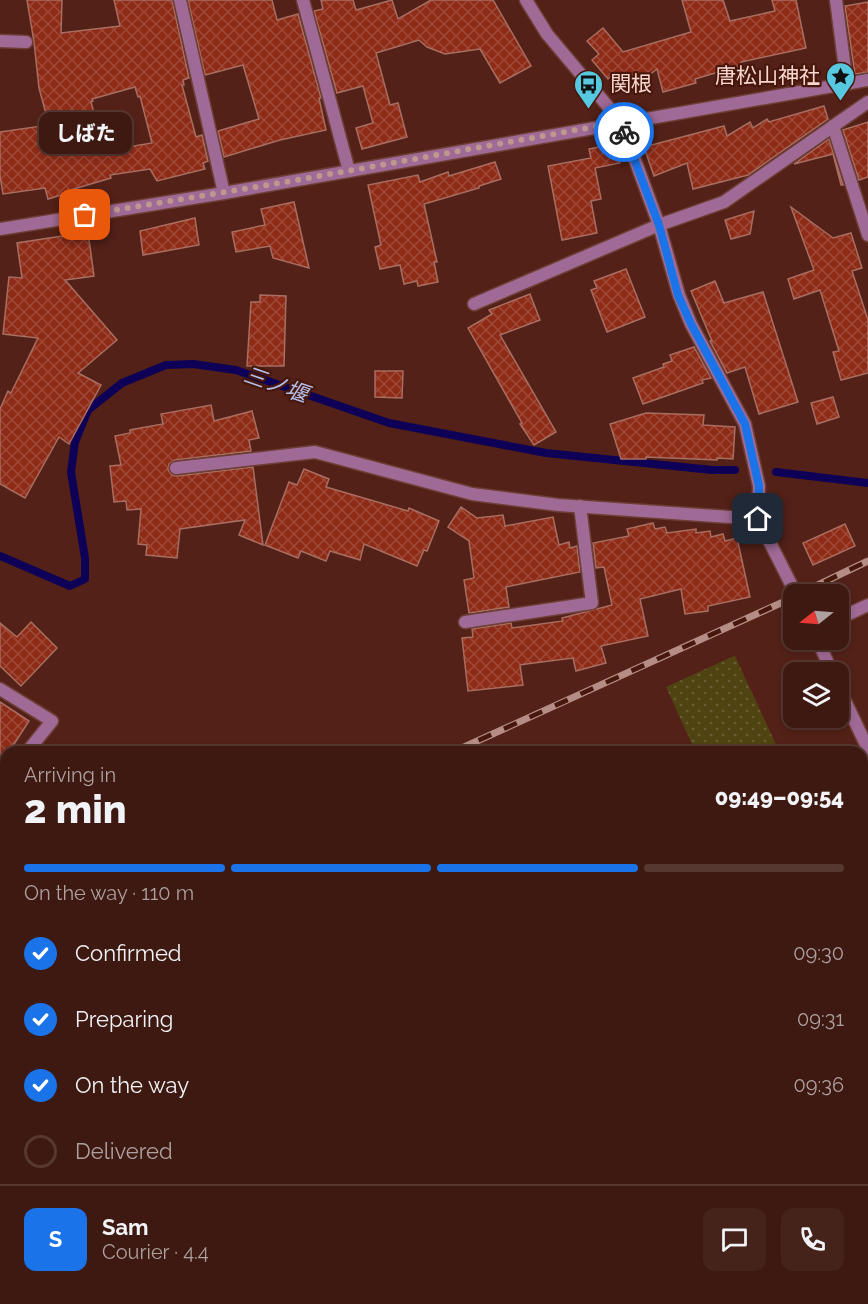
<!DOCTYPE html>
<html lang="en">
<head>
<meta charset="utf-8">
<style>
	body { margin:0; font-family:Raleway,"Noto Sans JP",sans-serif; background:#45221a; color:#f1f3f6; height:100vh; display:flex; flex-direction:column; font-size:22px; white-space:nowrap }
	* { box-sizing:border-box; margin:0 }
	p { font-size:20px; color:#ada09f }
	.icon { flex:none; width:33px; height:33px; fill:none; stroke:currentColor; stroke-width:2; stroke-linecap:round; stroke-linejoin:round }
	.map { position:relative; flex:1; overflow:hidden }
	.details { position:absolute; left:0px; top:746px; width:868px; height:560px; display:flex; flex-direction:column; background:#3e1911; border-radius:18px 18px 0 0; box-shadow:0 3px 9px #0003,0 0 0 2px #573831 }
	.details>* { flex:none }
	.needle { width:39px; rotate:253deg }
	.fabs { position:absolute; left:783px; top:584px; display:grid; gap:12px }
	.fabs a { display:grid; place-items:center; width:66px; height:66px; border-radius:12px; background:#3e1911; box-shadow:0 3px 9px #0003,0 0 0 2px #573831; font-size:30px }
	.pin { position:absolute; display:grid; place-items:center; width:51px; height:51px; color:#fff; margin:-26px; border-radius:12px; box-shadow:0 3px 9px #0006 }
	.courier { position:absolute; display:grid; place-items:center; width:60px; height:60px; margin:-30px; border:4px solid #1a73e8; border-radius:50%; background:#fff; color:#222; box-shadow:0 2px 8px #0007 }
	.bubble { position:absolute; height:42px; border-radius:12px; background:#3e1911; box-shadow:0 3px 9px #0003,0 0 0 2px #573831; font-size:20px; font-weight:800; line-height:42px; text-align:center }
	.overview em { font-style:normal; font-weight:800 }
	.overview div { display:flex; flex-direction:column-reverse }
	.overview { display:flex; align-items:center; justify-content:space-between; height:102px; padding:0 24px }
	h1 { font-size:39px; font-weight:800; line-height:45px }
	.bar { display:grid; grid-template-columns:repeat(4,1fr); gap:9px 6px; align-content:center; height:72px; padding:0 24px }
	.bar i { height:8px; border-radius:4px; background:#573831 }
	.bar .selected { background:#1a73e8 }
	.bar p { grid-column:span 4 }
	.line { display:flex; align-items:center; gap:15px; padding:0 24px; border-top:2px solid #573831 }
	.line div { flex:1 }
	.round { display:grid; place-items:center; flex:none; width:63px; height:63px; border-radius:12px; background:#45221a }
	ol { padding:0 24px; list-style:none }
	li { display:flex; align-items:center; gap:18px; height:66px }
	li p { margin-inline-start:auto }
	li .icon { padding:6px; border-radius:50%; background:#1a73e8; color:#fff; stroke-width:4 }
	li:last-child { color:#ada09f }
	li i { width:33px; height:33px; border:3px solid #573831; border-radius:50% }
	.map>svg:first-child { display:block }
	.grass { fill:url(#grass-dots) }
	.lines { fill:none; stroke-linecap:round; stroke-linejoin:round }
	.stream { stroke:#0e0056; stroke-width:8 }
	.building { fill:url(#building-cross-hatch); stroke:#a86e61; stroke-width:1.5; fill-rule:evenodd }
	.minor-casing { stroke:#6d3e34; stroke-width:15 }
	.minor { stroke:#9f6a95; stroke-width:12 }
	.rail-casing { stroke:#b58d85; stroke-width:7 }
	.rail { stroke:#47170c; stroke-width:4.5; stroke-dasharray:14; stroke-linecap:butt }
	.done { stroke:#be978f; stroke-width:6; stroke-dasharray:0 10.8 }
	.route { stroke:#1a73e8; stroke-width:8 }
	.labels { text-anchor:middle; stroke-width:4.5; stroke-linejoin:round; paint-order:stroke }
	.poi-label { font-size:21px; fill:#f8d7cf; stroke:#47170c; text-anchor:end }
	.water-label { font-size:22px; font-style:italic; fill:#b4c0ee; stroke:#47170c }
</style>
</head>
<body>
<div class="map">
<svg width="868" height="1304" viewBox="0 0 868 1304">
	<defs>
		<pattern id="grass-dots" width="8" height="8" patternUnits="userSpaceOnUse" patternTransform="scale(1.5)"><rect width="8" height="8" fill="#504312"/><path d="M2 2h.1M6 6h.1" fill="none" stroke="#6a5d33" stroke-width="1.8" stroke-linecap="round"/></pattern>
		<pattern id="building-cross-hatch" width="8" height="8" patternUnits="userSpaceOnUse" patternTransform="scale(1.5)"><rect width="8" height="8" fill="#8e2b17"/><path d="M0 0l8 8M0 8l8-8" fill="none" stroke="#9f4938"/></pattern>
	</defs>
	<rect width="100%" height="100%" fill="#532117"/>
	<!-- grass -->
	<polygon class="grass" points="734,656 735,656 779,751 695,751 666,687"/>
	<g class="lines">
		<!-- stream -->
		<g class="stream">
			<polyline points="776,472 868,483"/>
			<polyline points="0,556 70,586 85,579 85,558 71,472 75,442 88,410 122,383 166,365 193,364 236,370 389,423 546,453 712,470 735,470"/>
		</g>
	</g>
	<!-- building -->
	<g class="building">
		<path d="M27,0h35l-1,33 59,-7 -6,-26h58l17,78 -6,2 1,5h-2l14,52 6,-2 6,26 -5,2 2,6 -48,12 -7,-12 -40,6 1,3 -44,13 1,2 -20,6 -3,-11 -42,6 -3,-18v-44l49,-7 -10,-37 -5,-46zM135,87l3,10 2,-1 12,47 -48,8 -13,-49 2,-1 -1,-2z"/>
		<polygon points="188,0 272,0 277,20 298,14 321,98 319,98 326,130 280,140 224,157 218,131 259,119 243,65 205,75"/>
		<polygon points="321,0 353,0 356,10 392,0 398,19 431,0 493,0 531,66 500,83 480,49 445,54 427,47 419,40 376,53 390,105 398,103 407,137 362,149 356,128 373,123 363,86 337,93 314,11 323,9"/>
		<polygon points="682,0 723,0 730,21 775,11 772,0 796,0 806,48 741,62 742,65 695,79 696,83 663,92 657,69 625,94 610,77 608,79 592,60 599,54 587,41 603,28 623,52 691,32"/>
		<polygon points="868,2 868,72 855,74 845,6"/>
		<polygon points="824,106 828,119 748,175 693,189 687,163 654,176 644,147 724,126 727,136 750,122 753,128 767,119 769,122"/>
		<polygon points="868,122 868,177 859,180 843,130"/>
		<polygon points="829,139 843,185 841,185 833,154 794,164"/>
		<polygon points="617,143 620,163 595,168 601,199 591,201 597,233 562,240 548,166 591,158 589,149"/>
		<polygon points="495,162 501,179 479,186 479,188 424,204 437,262 434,262 438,282 418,286 417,281 404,284 400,265 380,269 375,247 381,245 368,185 418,175 420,182 448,172 449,176"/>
		<polygon points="294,202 309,268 273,258 270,246 236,252 232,232 265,225 261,209"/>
		<polygon points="791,207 833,238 851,233 862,268 852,271 868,320 868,373 841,380 833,352 839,351 820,290 794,299 788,279 814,270"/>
		<polygon points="754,211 750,234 731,239 725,220"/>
		<polygon points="195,218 199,245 143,255 140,231"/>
		<polygon points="88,232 94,276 65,280 117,340 78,373 101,385 69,444 59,437 25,498 0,484 0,409 8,391 11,393 38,338 3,334 9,277 22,278 17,243"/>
		<polygon points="626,269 645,317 607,332 591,290 597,288 594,281"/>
		<polygon points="715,281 724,303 763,292 798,402 759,414 745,367 727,373 710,341 712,341 691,291"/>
		<polygon points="530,294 540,320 500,335 556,432 534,445 520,424 522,423 468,328 492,314 489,310"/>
		<polygon points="260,295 286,296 284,366 247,366 251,302 260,302"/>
		<polygon points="694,347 711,378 702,380 703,383 643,404 633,378 664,367 663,364 672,361 670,355"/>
		<polygon points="375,371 403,371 402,398 375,397"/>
		<polygon points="833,397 839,417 817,424 811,403"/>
		<polygon points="211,405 214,421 252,411 259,438 249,440 251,451 175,460 169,464 168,470 172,475 177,476 253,467 263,545 239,535 245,520 180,529 177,558 146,555 147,545 138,544 141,509 127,510 126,501 114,502 110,466 121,465 115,436 130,433 130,430 163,424 161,414"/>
		<polygon points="646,413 704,415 703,425 735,427 733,459 717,458 717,460 646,457 646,459 621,459 610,424"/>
		<polygon points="304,469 329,479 326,487 408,511 409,508 439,521 427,551 424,550 417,566 364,544 360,560 330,551 326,561 301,551 298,558 265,545 289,482 297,485"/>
		<polygon points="461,507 477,518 503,515 505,526 553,517 559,545 569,542 570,548 577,546 580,572 506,587 509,607 469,613 464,580 474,578 469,541 448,527"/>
		<polygon points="653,523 655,529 665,527 667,533 696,529 696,533 710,531 711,537 723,534 725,541 737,538 750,597 708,606 708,611 685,614 681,589 640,599 648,636 601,646 606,663 576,671 573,658 526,664 520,665 523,685 468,691 462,638 473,637 472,629 511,623 512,628 563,621 562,618 612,605 604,567 596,568 593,543 629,536 627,529"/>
		<polygon points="845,524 855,546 813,565 803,543"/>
		<polygon points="31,622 57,648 21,686 0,666 0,623 17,637"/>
		<polygon points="0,702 29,721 9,752 6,752 6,756 0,765"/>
	</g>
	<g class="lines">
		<defs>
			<g id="minor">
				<polyline points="180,0 224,193"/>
				<polyline points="303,0 349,171"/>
				<polyline points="526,0 547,34 621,122 659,225 679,295 691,324 745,424 759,486 758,519 796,594"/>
				<polyline points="836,0 847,84"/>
				<polyline points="0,41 26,42"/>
				<polyline points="833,126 868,235"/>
				<polyline points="0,229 224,193 868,80"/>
				<polyline points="474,304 659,225 724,202 868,102"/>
				<polyline points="176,468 315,452 472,494 558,505 758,519"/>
				<polyline points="838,619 868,605"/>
				<polyline points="465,622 592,603 580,506"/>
				<polyline points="817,639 832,672"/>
				<polyline points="838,686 868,749"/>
				<polyline points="0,689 52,721 27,752"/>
				<polyline points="0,794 6,785"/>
				<polyline points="862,837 868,835"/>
				<polyline points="97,1299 100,1304"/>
			</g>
		</defs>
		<!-- minor casing -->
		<use href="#minor" class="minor-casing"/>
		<!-- minor -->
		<use href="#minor" class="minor"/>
		<defs>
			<g id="rail">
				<polyline points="799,594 868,561"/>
				<polyline points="453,752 794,597"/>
				<polyline points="0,958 6,955"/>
			</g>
		</defs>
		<!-- rail casing -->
		<use href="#rail" class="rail-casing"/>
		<!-- rail -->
		<use href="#rail" class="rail"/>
	</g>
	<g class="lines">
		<!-- done -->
		<polyline class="done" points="85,215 286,182 621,122 624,132"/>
		<!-- route -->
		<polyline class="route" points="624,132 659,225 678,295 691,324 745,424 759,486 758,519"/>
	</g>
	<!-- icons -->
	<defs>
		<symbol id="sight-pin" viewBox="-11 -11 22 30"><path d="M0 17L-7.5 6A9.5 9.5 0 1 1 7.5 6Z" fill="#56c9e1" stroke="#47170c"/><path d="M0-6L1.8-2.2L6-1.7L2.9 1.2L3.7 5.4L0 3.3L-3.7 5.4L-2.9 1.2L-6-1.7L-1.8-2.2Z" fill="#111"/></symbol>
		<symbol id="bus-pin" viewBox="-11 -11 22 30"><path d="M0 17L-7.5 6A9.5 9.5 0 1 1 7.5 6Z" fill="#56c9e1" stroke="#47170c"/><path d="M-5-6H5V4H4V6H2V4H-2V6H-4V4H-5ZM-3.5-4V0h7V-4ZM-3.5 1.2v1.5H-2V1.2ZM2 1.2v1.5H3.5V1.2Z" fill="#111"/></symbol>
	</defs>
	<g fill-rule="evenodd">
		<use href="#sight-pin" x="824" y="60" width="33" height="45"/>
		<use href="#bus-pin" x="572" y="68" width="33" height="45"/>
	</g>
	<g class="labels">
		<!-- poi labels -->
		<g class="poi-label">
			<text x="820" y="83">唐松山神社</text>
			<text x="610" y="91" text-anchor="start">関根</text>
		</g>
		<!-- water labels -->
		<g class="water-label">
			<text transform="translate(276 384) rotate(19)" y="8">三ノ堰</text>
		</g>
	</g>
</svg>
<div class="fabs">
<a><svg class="needle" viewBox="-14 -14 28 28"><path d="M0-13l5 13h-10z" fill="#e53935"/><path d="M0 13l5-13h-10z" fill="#ada09f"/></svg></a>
<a><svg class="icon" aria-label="layers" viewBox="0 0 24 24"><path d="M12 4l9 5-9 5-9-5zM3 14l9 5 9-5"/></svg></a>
</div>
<div class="pin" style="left:85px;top:215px;background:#ea580c"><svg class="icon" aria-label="bag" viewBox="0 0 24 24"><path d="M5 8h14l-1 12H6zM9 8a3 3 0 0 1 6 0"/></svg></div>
<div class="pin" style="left:758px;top:519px;background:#1f2937"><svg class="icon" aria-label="home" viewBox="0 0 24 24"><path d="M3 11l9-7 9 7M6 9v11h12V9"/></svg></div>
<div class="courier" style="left:624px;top:132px"><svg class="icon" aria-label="bike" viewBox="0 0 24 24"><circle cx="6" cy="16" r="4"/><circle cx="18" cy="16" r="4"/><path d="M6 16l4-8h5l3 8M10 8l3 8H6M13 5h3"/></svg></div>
<div class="bubble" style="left:39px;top:112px;width:93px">しばた</div>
<section class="details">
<div class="overview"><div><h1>2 min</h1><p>Arriving in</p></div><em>09:49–09:54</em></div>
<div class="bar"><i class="selected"></i><i class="selected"></i><i class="selected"></i><i></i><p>On the way · 110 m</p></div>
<ol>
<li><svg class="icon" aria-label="check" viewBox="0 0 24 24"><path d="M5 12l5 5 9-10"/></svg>Confirmed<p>09:30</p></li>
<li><svg class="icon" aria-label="check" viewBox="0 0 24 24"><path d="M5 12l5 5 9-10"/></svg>Preparing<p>09:31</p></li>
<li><svg class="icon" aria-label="check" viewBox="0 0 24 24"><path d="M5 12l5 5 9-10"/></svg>On the way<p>09:36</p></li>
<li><i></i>Delivered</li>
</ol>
<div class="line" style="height:108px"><b class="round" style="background:#1a73e8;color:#fff">S</b><div><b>Sam</b><p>Courier · 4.4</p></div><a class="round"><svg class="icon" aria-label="chat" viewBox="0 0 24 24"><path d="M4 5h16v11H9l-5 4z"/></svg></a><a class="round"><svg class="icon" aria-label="phone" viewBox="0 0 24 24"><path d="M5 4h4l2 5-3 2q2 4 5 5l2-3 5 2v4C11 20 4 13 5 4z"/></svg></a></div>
</section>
</div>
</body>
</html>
